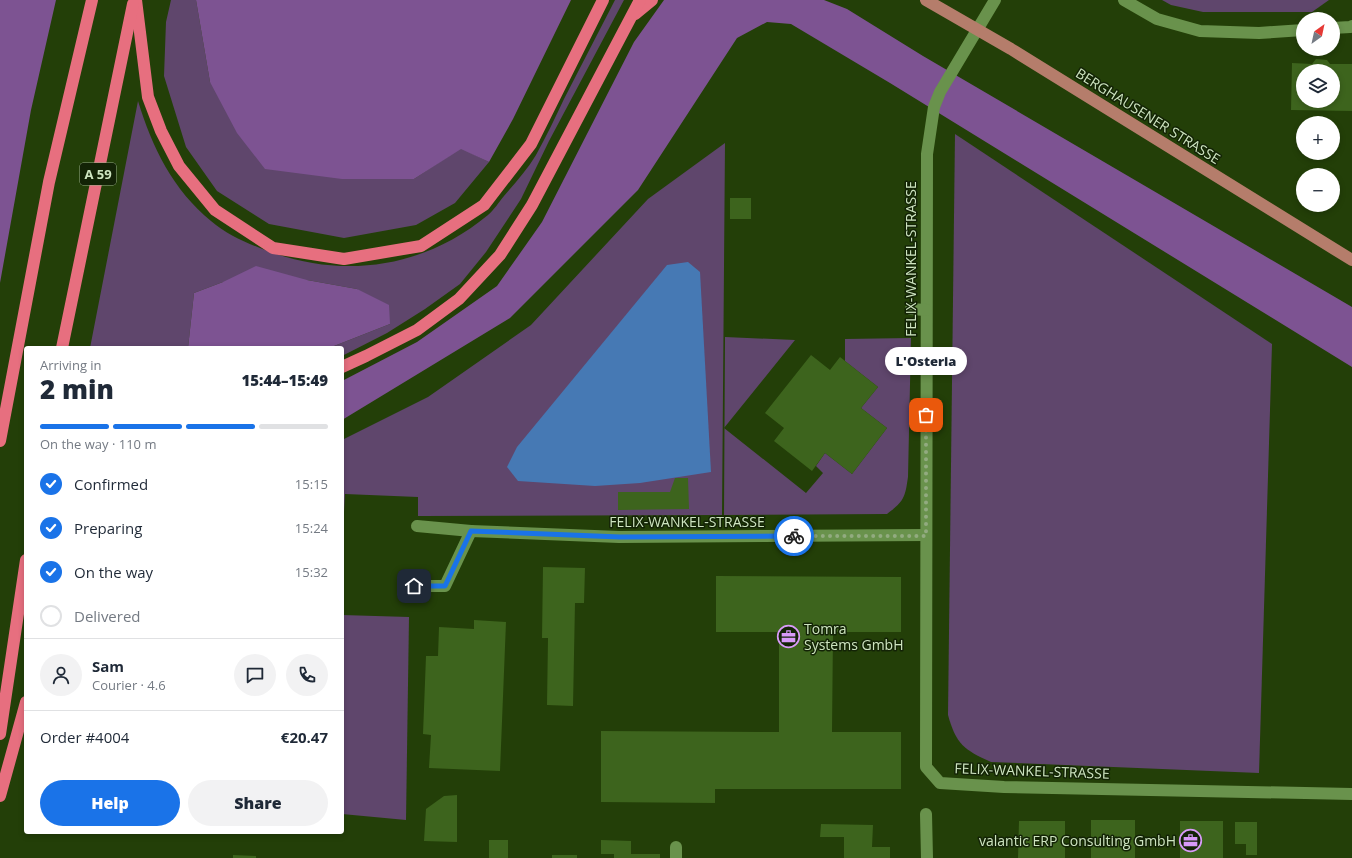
<!DOCTYPE html>
<html lang="en">
<head>
<meta charset="utf-8">
<style>
	body { margin:0; font-family:"Open Sans",sans-serif; background:#f2f2f3; color:#1f2937; height:100vh; display:flex; flex-direction:column; font-size:15px; white-space:nowrap }
	* { box-sizing:border-box; margin:0 }
	p { font-size:13px; color:#747a83 }
	.icon { flex:none; width:22px; height:22px; fill:none; stroke:currentColor; stroke-width:2; stroke-linecap:round; stroke-linejoin:round }
	.map { position:relative; flex:1; overflow:hidden }
	.sheet { position:absolute; left:24px; top:346px; width:320px; height:488px; display:flex; flex-direction:column; background:#fff; border-radius:4px; box-shadow:0 2px 6px #0003 }
	.sheet>* { flex:none }
	.needle { width:26px; rotate:33deg }
	.tools { position:absolute; left:1296px; top:12px; display:grid; gap:8px }
	.tools a { display:grid; place-items:center; width:44px; height:44px; border-radius:50%; background:#fff; box-shadow:0 2px 6px #0003; font-size:20px }
	.pin { position:absolute; display:grid; place-items:center; width:34px; height:34px; color:#fff; margin:-17px; border-radius:8px; box-shadow:0 2px 6px #0006 }
	.courier { position:absolute; display:grid; place-items:center; width:40px; height:40px; margin:-20px; border:3px solid #1a73e8; border-radius:50%; background:#fff; color:#222; box-shadow:0 1px 5px #0007 }
	.bubble { position:absolute; height:28px; border-radius:14px; background:#fff; box-shadow:0 2px 6px #0003; font-size:13px; font-weight:800; line-height:28px; text-align:center }
	.headline em { font-style:normal; font-weight:800 }
	.headline div { display:flex; flex-direction:column-reverse }
	.headline { display:flex; align-items:center; justify-content:space-between; height:68px; padding:0 16px }
	h1 { font-size:26px; font-weight:800; line-height:30px }
	.bar { display:grid; grid-template-columns:repeat(4,1fr); gap:6px 4px; align-content:center; height:48px; padding:0 16px }
	.bar i { height:5px; border-radius:3px; background:#e0e1e3 }
	.bar .on { background:#1a73e8 }
	.bar p { grid-column:span 4 }
	.line { display:flex; align-items:center; gap:10px; padding:0 16px; border-top:1px solid #e0e1e3 }
	.line div { flex:1 }
	.round { display:grid; place-items:center; flex:none; width:42px; height:42px; border-radius:21px; background:#f2f2f3 }
	ol { padding:0 16px; list-style:none }
	li { display:flex; align-items:center; gap:12px; height:44px }
	li p { margin-inline-start:auto }
	li .icon { padding:4px; border-radius:50%; background:#1a73e8; color:#fff; stroke-width:4 }
	li:last-child { color:#747a83 }
	li i { width:22px; height:22px; border:2px solid #e0e1e3; border-radius:50% }
	.cta { display:flex; gap:8px; margin-top:auto; padding:8px 16px }
	.cta a { flex:1; height:46px; border-radius:24px; background:#1a73e8; color:#fff; font-size:16px; font-weight:800; line-height:46px; text-align:center }
	.cta a+a { background:#f2f2f3; color:#1f2937 }
	.map>svg:first-child { display:block }
	.green { fill:#5f466c }
	.forest { fill:#7d5392 }
	.water { fill:#4679b4 }
	.building { fill:#3d641d; fill-rule:evenodd }
	.lines { fill:none; stroke-linecap:round; stroke-linejoin:round }
	.minor { stroke:#69924c; stroke-width:12 }
	.major { stroke:#b57d6b; stroke-width:12 }
	.highway { stroke:#e76f7f; stroke-width:12 }
	.done { stroke:#92ab80; stroke-width:4; stroke-dasharray:0 7.2 }
	.route { stroke:#1a73e8; stroke-width:5 }
	.labels { text-anchor:middle; stroke-width:3; stroke-linejoin:round; paint-order:stroke }
	.shield { fill:#132306; stroke:#96ab88; stroke-width:1 }
	.shield-label { font-size:13px; font-weight:bold; fill:#cee5c0 }
	.street-label { font-size:14px; fill:#cee5c0; stroke:#132306 }
	.poi-label { font-size:14px; fill:#cee5c0; stroke:#132306; text-anchor:start }
</style>
</head>
<body>
<div class="map">
<svg width="1352" height="858" viewBox="0 0 1352 858">
	<rect width="100%" height="100%" fill="#233f08"/>
	<!-- green -->
	<g class="green">
		<polygon points="171,0 196,0 210,82 414,179 461,148 489,162 455,203 416,225 344,238 269,224 217,191 186,147 164,76 166,22"/>
		<path d="M615,0h9l-75,141 -28,58 -35,53 -26,32 -35,25 -38,24 -45,23v-8h-13l61,-24 -33,-35 -50,-9 -84,2 -29,11 -6,55h-98l48,-247c14,46 35,89 73,120 14,12 31,20 49,27 78,32 162,22 228,-33 6,-5 11,-13 16,-19 11,-13 23,-26 32,-41 10,-18 19,-37 28,-56 17,-33 34,-66 51,-99z"/>
		<polygon points="1162,0 1329,0 1312,12 1203,12 1171,5"/>
		<path d="M955,134l317,210 -13,429 -268,-11c-27,-12 -35,-18 -43,-47z"/>
		<polygon points="725,143 722,515 418,516 418,497 345,494 344,512 342,512 342,440 428,397 531,325 648,199"/>
		<path d="M725,337l70,3 -71,88 82,65 17,-20 -7,-7 9,-13 27,21 35,-46 -26,-20 17,-21 -33,-26v-22l66,-1 -3,139c-3,21 -4,24 -21,37l-163,1z"/>
		<polygon points="342,615 409,617 406,820 342,814"/>
	</g>
	<!-- forest -->
	<g class="forest">
		<polygon points="0,0 56,0 31,110 0,283"/>
		<polygon points="196,0 571,0 513,119 489,162 461,149 414,179 342,179 265,169 237,133 210,82"/>
		<polygon points="664,0 824,0 847,9 923,56 1352,307 1352,367 890,83 791,24 767,22 737,38 638,190 510,318 342,420 342,381 417,342 497,286 542,222 634,42"/>
		<polygon points="256,266 307,280 357,289 389,305 390,324 329,348 188,348 194,293 223,282"/>
	</g>
	<!-- water -->
	<polygon class="water" points="688,262 700,272 711,472 640,483 595,486 518,481 507,467 517,447 667,265"/>
	<!-- building -->
	<g class="building">
		<path d="M1316,59l11,1 3,4h22v47l-61,-1 1,-47 20,1zM1303,71h30v30h-30z"/>
		<rect x="730" y="198" width="21" height="21"/>
		<polygon points="811,355 830,370 840,357 878,387 861,408 887,428 852,474 825,453 812,471 774,441 784,428 765,413"/>
		<polygon points="675,478 688,478 689,509 618,510 618,492 670,492"/>
		<polygon points="543,567 585,568 584,603 575,603 573,706 547,705 548,638 542,638"/>
		<polygon points="716,576 901,577 901,632 833,632 832,732 901,732 901,789 715,789 715,803 601,802 601,731 779,732 779,632 716,632"/>
		<polygon points="474,620 506,622 500,771 429,768 431,735 423,734 426,656 438,656 439,627 474,629"/>
		<polygon points="457,795 457,842 424,841 426,809 444,796"/>
		<rect x="1091" y="820" width="44" height="38"/>
		<polygon points="1019,821 1065,821 1065,858 1018,858"/>
		<rect x="1180" y="821" width="43" height="37"/>
		<polygon points="1235,822 1257,822 1257,855 1246,855 1246,844 1235,844"/>
		<polygon points="821,824 873,825 872,847 890,847 890,858 844,858 844,837 820,837"/>
		<rect x="489" y="840" width="19" height="18"/>
		<polygon points="601,840 631,841 631,854 660,854 660,858 614,858 614,854 601,854"/>
		<polygon points="233,855 256,856 256,858 233,858"/>
		<rect x="552" y="855" width="25" height="3"/>
	</g>
	<g class="lines">
		<!-- minor -->
		<g class="minor">
			<polyline points="995,0 940,92 934,107 927,154 926,767 940,783 1004,787 1352,794"/>
			<polyline points="1124,0 1157,19 1200,31 1259,33 1303,30"/>
			<polyline points="1333,28 1350,27 1352,26"/>
			<polyline points="911,309 926,310"/>
			<polyline points="471,531 619,537 926,535"/>
			<polyline points="414,586 445,586 471,531 417,526"/>
			<polyline points="926,814 927,858"/>
			<polyline points="676,858 676,847"/>
		</g>
		<!-- major -->
		<polyline class="major" points="926,0 1011,49 1352,260"/>
		<!-- highway -->
		<g class="highway">
			<polyline points="136,0 148,97 161,131 179,166 215,210 273,248 344,259 421,246 484,205 531,144 603,0"/>
			<polyline points="635,14 652,0"/>
			<polyline points="62,348 133,4"/>
			<polyline points="342,367 366,356 417,330 459,299 500,255 532,205 640,0"/>
			<polyline points="0,441 49,182 92,0"/>
			<polyline points="0,734 26,560"/>
			<polyline points="0,796 26,702"/>
		</g>
	</g>
	<g class="lines">
		<!-- done -->
		<polyline class="done" points="794,536 926,536 926,415"/>
		<!-- route -->
		<polyline class="route" points="414,586 445,586 471,531 620,537 794,536"/>
	</g>
	<!-- icons -->
	<defs>
		<symbol id="office-ring" viewBox="-11 -11 22 22"><circle r="9.5" fill="#132306" stroke="#d89af8" stroke-width="1.5"/><path d="M-6-3h4V-5.5h4V-3h4V5H-6ZM-1-4.5V-3h2v-1.5ZM-6 0V1H6V0Z" fill="#d89af8"/></symbol>
	</defs>
	<g fill-rule="evenodd">
		<use href="#office-ring" x="776" y="624" width="25" height="25"/>
		<use href="#office-ring" x="1178" y="828" width="25" height="25"/>
	</g>
	<g class="labels">
		<!-- shield labels -->
		<rect class="shield" x="80" y="163" width="36" height="22" rx="3"/>
		<g class="shield-label">
			<text x="98" y="179">A 59</text>
		</g>
		<!-- street labels -->
		<g class="street-label">
			<text transform="translate(1148 116) rotate(32)" y="5">BERGHAUSENER STRASSE</text>
			<text transform="translate(911 259) rotate(-90)" y="5">FELIX-WANKEL-STRASSE</text>
			<text x="687" y="527">FELIX-WANKEL-STRASSE</text>
			<text transform="translate(1032 771) rotate(2)" y="5">FELIX-WANKEL-STRASSE</text>
		</g>
		<!-- poi labels -->
		<g class="poi-label">
			<text x="804" y="634">Tomra<tspan x="804" dy="16">Systems GmbH</tspan></text>
			<text x="1176" y="846" text-anchor="end">valantic ERP Consulting GmbH</text>
		</g>
	</g>
</svg>
<div class="tools">
<a><svg class="needle" viewBox="-14 -14 28 28"><path d="M0-13l5 13h-10z" fill="#e53935"/><path d="M0 13l5-13h-10z" fill="#747a83"/></svg></a>
<a><svg class="icon" aria-label="layers" viewBox="0 0 24 24"><path d="M12 4l9 5-9 5-9-5zM3 14l9 5 9-5"/></svg></a>
<a>+</a>
<a>−</a>
</div>
<div class="pin" style="left:926px;top:415px;background:#ea580c"><svg class="icon" aria-label="bag" viewBox="0 0 24 24"><path d="M5 8h14l-1 12H6zM9 8a3 3 0 0 1 6 0"/></svg></div>
<div class="pin" style="left:414px;top:586px;background:#1f2937"><svg class="icon" aria-label="home" viewBox="0 0 24 24"><path d="M3 11l9-7 9 7M6 9v11h12V9"/></svg></div>
<div class="courier" style="left:794px;top:536px"><svg class="icon" aria-label="bike" viewBox="0 0 24 24"><circle cx="6" cy="16" r="4"/><circle cx="18" cy="16" r="4"/><path d="M6 16l4-8h5l3 8M10 8l3 8H6M13 5h3"/></svg></div>
<div class="bubble" style="left:885px;top:347px;width:82px">L'Osteria</div>
<section class="sheet">
<div class="headline"><div><h1>2 min</h1><p>Arriving in</p></div><em>15:44–15:49</em></div>
<div class="bar"><i class="on"></i><i class="on"></i><i class="on"></i><i></i><p>On the way · 110 m</p></div>
<ol>
<li><svg class="icon" aria-label="check" viewBox="0 0 24 24"><path d="M5 12l5 5 9-10"/></svg>Confirmed<p>15:15</p></li>
<li><svg class="icon" aria-label="check" viewBox="0 0 24 24"><path d="M5 12l5 5 9-10"/></svg>Preparing<p>15:24</p></li>
<li><svg class="icon" aria-label="check" viewBox="0 0 24 24"><path d="M5 12l5 5 9-10"/></svg>On the way<p>15:32</p></li>
<li><i></i>Delivered</li>
</ol>
<div class="line" style="height:72px"><a class="round"><svg class="icon" aria-label="person" viewBox="0 0 24 24"><circle cx="12" cy="8" r="4"/><path d="M4 21q1-7 8-7t8 7"/></svg></a><div><b>Sam</b><p>Courier · 4.6</p></div><a class="round"><svg class="icon" aria-label="chat" viewBox="0 0 24 24"><path d="M4 5h16v11H9l-5 4z"/></svg></a><a class="round"><svg class="icon" aria-label="phone" viewBox="0 0 24 24"><path d="M5 4h4l2 5-3 2q2 4 5 5l2-3 5 2v4C11 20 4 13 5 4z"/></svg></a></div>
<div class="line" style="height:52px"><div>Order #4004</div><b>€20.47</b></div>
<div class="cta"><a>Help</a><a>Share</a></div>
</section>
</div>
</body>
</html>
